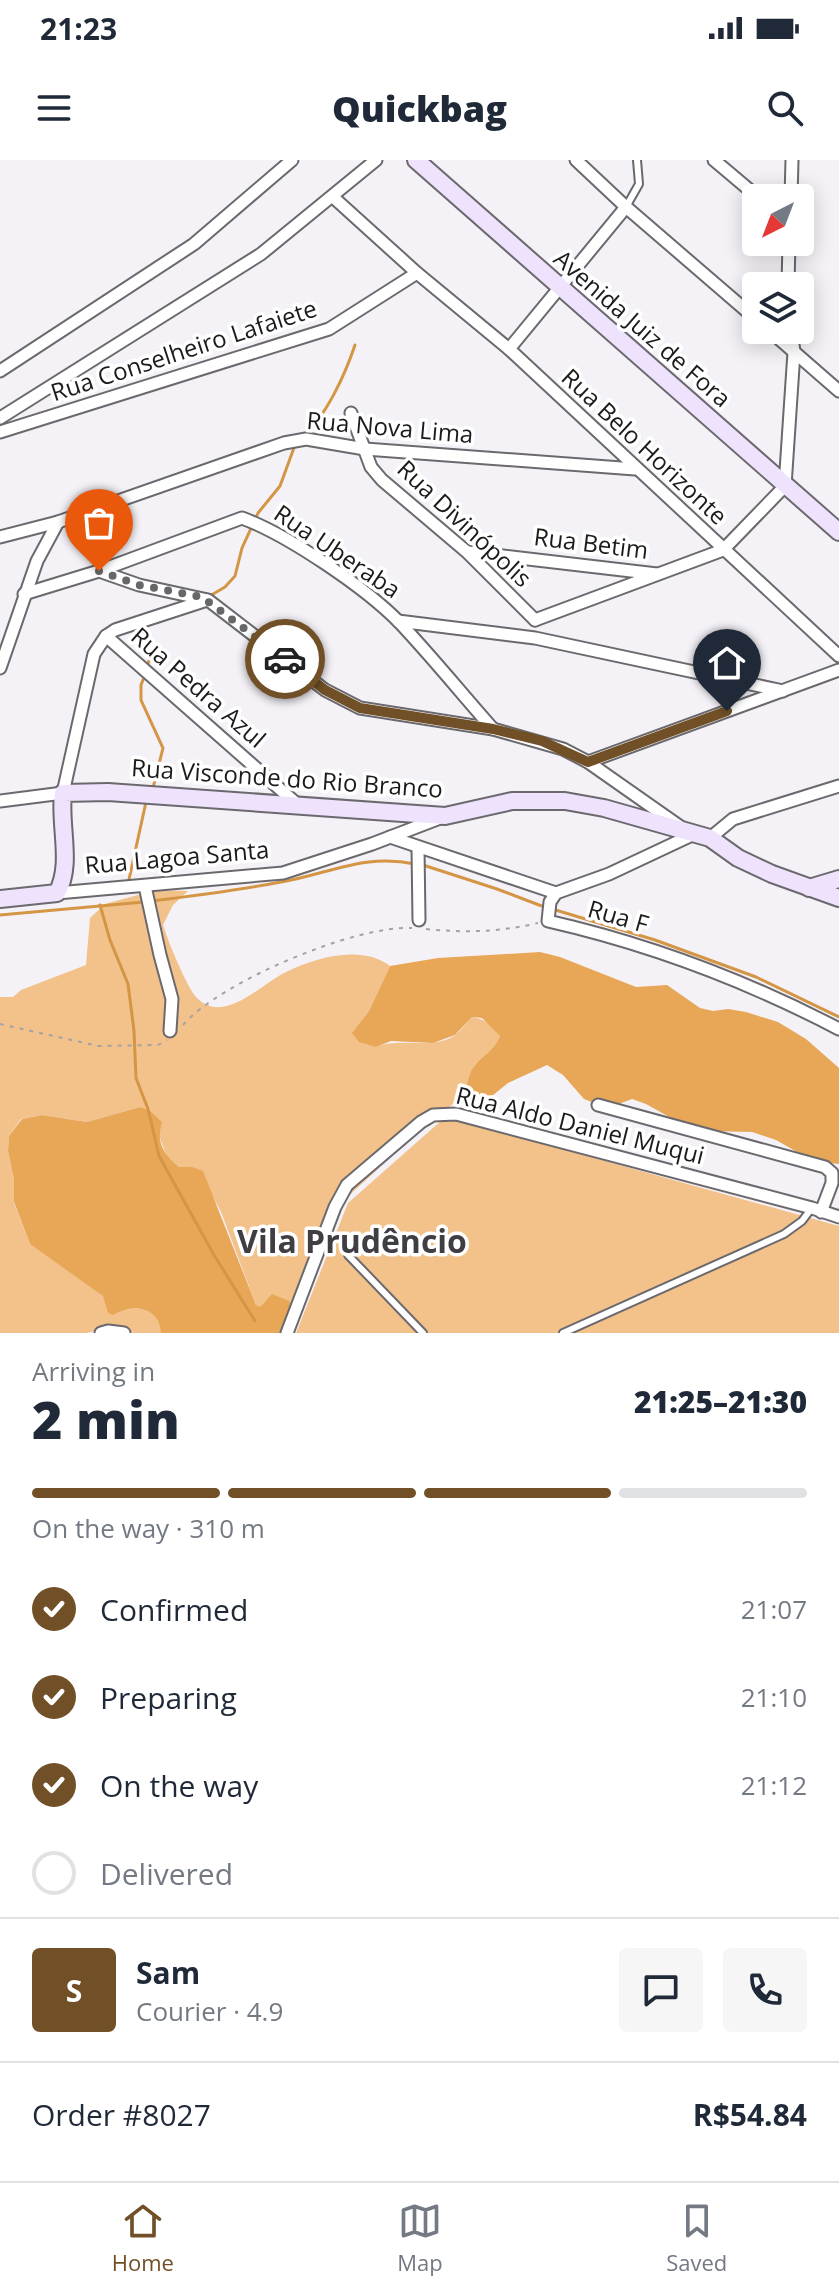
<!DOCTYPE html>
<html lang="en">
<head>
<meta charset="utf-8">
<style>
	body { margin:0; font-family:"Open Sans",sans-serif; background:#f6f6f7; color:#1f2937; height:100vh; display:flex; flex-direction:column; font-size:30px; white-space:nowrap }
	* { box-sizing:border-box; margin:0 }
	p { font-size:26px; color:#747a83 }
	.icon { flex:none; width:44px; height:44px; fill:none; stroke:currentColor; stroke-width:2; stroke-linecap:round; stroke-linejoin:round }
	.map { position:relative; height:1173px; overflow:hidden }
	.drawer { display:flex; flex-direction:column; background:#fff; flex:1 }
	.drawer>* { flex:none }
	.needle { width:52px; rotate:222deg }
	.tools { position:absolute; left:742px; top:24px; display:grid; gap:16px }
	.tools a { display:grid; place-items:center; width:72px; height:72px; border-radius:8px; background:#fff; box-shadow:0 4px 20px #0003; font-size:40px }
	.pin { position:absolute; display:grid; place-items:center; width:68px; height:68px; color:#fff; margin:-82px -34px; border-radius:50% 50% 50% 0; rotate:-45deg; box-shadow:0 0 8px #0007 }
	.pin .icon { rotate:45deg }
	.courier { position:absolute; display:grid; place-items:center; width:80px; height:80px; margin:-40px; border:6px solid #715027; border-radius:50%; background:#fff; color:#222; box-shadow:0 2px 10px #0007 }
	.overview em { font-style:normal; font-weight:800 }
	.overview div { display:flex; flex-direction:column-reverse }
	.overview { display:flex; align-items:center; justify-content:space-between; height:136px; padding:0 32px }
	h1 { font-size:52px; font-weight:800; line-height:60px }
	.bar { display:grid; grid-template-columns:repeat(4,1fr); gap:12px 8px; align-content:center; height:96px; padding:0 32px }
	.bar i { height:10px; border-radius:6px; background:#e0e1e3 }
	.bar .selected { background:#715027 }
	.bar p { grid-column:span 4 }
	.line { display:flex; align-items:center; gap:20px; padding:0 32px; border-top:2px solid #e0e1e3 }
	.line div { flex:1 }
	.round { display:grid; place-items:center; flex:none; width:84px; height:84px; border-radius:8px; background:#f6f6f7 }
	ol { padding:0 32px; list-style:none }
	li { display:flex; align-items:center; gap:24px; height:88px }
	li p { margin-inline-start:auto }
	li .icon { padding:8px; border-radius:50%; background:#715027; color:#fff; stroke-width:4 }
	li:last-child { color:#747a83 }
	li i { width:44px; height:44px; border:4px solid #e0e1e3; border-radius:50% }
	.status { display:flex; justify-content:space-between; align-items:center; height:56px; padding:0 40px; background:#fff; direction:ltr }
	.status svg { height:22px; fill:currentColor }
	header { display:flex; justify-content:space-between; align-items:center; height:104px; padding:0 32px; background:#fff; font-size:36px; font-weight:800 }
	.tab-bar { display:flex; justify-content:space-around; align-items:center; height:112px; border-top:2px solid #e0e1e3; background:#fff; font-size:22px; color:#747a83 }
	.tab-bar a { display:grid; justify-items:center; gap:4px }
	.tab-bar .selected { color:#715027 }
	.map>svg:first-child { display:block }
	.green { fill:#f2c28a }
	.forest { fill:#e7a757 }
	.lines { fill:none; stroke-linecap:round; stroke-linejoin:round }
	.stream { stroke:#d49545; stroke-width:3 }
	.lane-casing { stroke:#6b696e; stroke-width:10 }
	.street-casing { stroke:#6b696e; stroke-width:15 }
	.secondary-casing { stroke:#6b696e; stroke-width:20 }
	.path { stroke:#a3a2a5; stroke-width:2; stroke-dasharray:4 6; stroke-linecap:butt }
	.lane { stroke:#fff; stroke-width:6 }
	.street { stroke:#fff; stroke-width:11 }
	.secondary { stroke:#eee2fc; stroke-width:16 }
	.done { stroke:#676669; stroke-width:8; stroke-dasharray:0 14.4 }
	.route { stroke:#715027; stroke-width:10 }
	.labels { text-anchor:middle; stroke-width:7; stroke-linejoin:round; paint-order:stroke }
	.street-label { font-size:24px; fill:#1b1b1c; stroke:#fff }
	.district-label { font-size:32px; font-weight:bold; fill:#403e43; stroke:#fff }
</style>
</head>
<body>
<div class="status"><b>21:23</b><svg viewBox="0 0 49 12"><path d="M0 12V9h3v3zM5 12V6h3v6zM10 12V3h3v9zM15 12V0h3v12zM26 1h20v11H26zM47 4h2v5h-2z"/></svg></div>
<header><svg class="icon" aria-label="menu" viewBox="0 0 24 24"><path d="M4 6h16M4 12h16M4 18h16"/></svg>Quickbag<svg class="icon" aria-label="search" viewBox="0 0 24 24"><circle cx="10" cy="10" r="6"/><path d="M15 15l6 6"/></svg></header>
<div class="map">
<svg width="839" height="1173" viewBox="0 0 839 1173">
	<rect width="100%" height="100%" fill="#f4f2f7"/>
	<!-- green -->
	<g class="green">
		<path d="M156,730l32,1 -15,14 -10,20c5,16 24,63 34,73 27,27 63,-13 87,-25 30,-15 77,-29 106,-7l-21,45 -16,21 23,15c25,-10 54,3 78,-11 6,-4 13,-14 18,-19 13,2 20,8 28,19l-3,9 -23,21 -9,29 -31,23 -90,82 -50,108 -28,-8 -6,8 -4,-3 -35,-93 -8,-15 -21,-30h-13c-15,-13 -14,-15 -20,-32 -3,-10 -13,-20 -19,-28l-53,15 -45,-7 -21,4 -12,17 -1,15 6,29v23l16,41 60,40 29,27c21,-4 37,-5 43,20l-1,2h-27l-28,-5 -19,5h-87v-336h13l8,-7 65,-25 4,-47 15,-14z"/>
		<polygon points="442,960 458,960 839,1066 839,1173 296,1173 348,1043"/>
	</g>
	<!-- forest -->
	<g class="forest">
		<path d="M540,792l20,5 76,30 31,-2 33,23 13,3 15,-2 18,3 32,10 28,17 33,29v96l-26,-3 -37,-21 -24,-8 -46,-1 -26,-8 -34,-19 -14,-5 -16,6 -14,1 -18,-7 -21,-24 -16,-10 -39,18 -21,17 -12,4 -10,-9c2,-9 3,-19 8,-27 8,-12 22,-17 27,-32l-18,-18 -10,-1 -17,18 -22,8 -42,-2 -15,6 -17,-5 -7,-9 17,-22 21,-45 48,-8z"/>
		<path d="M140,947l10,4 12,11c-6,21 1,31 17,45h13l11,4 53,134 4,2 12,-13 17,7 5,7 -13,25h-120c-1,-26 -28,-30 -48,-18l-5,-2 -5,-17 -73,-52 -16,-42v-22l-6,-29 1,-15 13,-17 20,-4 45,7z"/>
	</g>
	<g class="lines">
		<!-- stream -->
		<g class="stream">
			<path d="M302,276c24,-18 44,-64 53,-91"/>
			<polyline points="208,437 225,427 235,416 242,388 258,353 280,326 295,285"/>
			<polyline points="137,468 151,494 147,507"/>
			<polyline points="145,515 141,525 141,540 163,588 153,628"/>
			<polyline points="423,705 497,729 539,745 655,780 756,817 839,857"/>
			<polyline points="128,724 146,642"/>
			<path d="M151,741c42,-5 88,-11 130,-19 48,-8 83,-29 134,-18"/>
			<polyline points="100,745 110,780 128,824 134,871 136,918 148,949 159,996 214,1095 255,1161"/>
			<polyline points="0,755 144,742"/>
		</g>
		<defs>
			<g id="lane">
				<polyline points="626,47 639,24 637,0"/>
				<polyline points="348,1095 423,1173"/>
				<polyline points="563,1173 784,1074 802,1061 811,1049"/>
			</g>
			<g id="street">
				<polyline points="576,0 626,47 756,159"/>
				<polyline points="714,0 759,38"/>
				<polyline points="333,37 417,113 509,189 839,496"/>
				<polyline points="791,38 792,0"/>
				<polyline points="788,126 789,82"/>
				<polyline points="769,170 839,231"/>
				<polyline points="509,189 626,47"/>
				<polyline points="0,211 194,84 292,0"/>
				<polyline points="351,253 371,307 382,320 467,392 535,460"/>
				<polyline points="0,258 261,94 376,0"/>
				<polyline points="0,272 329,169 417,113"/>
				<polyline points="0,377 58,362 284,283 306,279 365,289 635,309"/>
				<polyline points="468,392 657,414"/>
				<path d="M99,411l40,14 69,15 117,90 35,18 133,21 70,20 25,13 104,73 -83,39 -53,19 -6,9 -2,19c101,23 199,60 291,108"/>
				<path d="M24,434l75,-23 143,-53c46,17 124,70 158,105 32,34 62,71 93,106"/>
				<polyline points="535,460 723,390 785,326 794,192 791,170"/>
				<polyline points="398,461 535,478 783,531"/>
				<polyline points="106,476 298,645"/>
				<polyline points="0,508 37,401 58,362"/>
				<polyline points="588,602 839,510"/>
				<polyline points="0,641 63,633 94,494 106,476 115,470 207,440"/>
				<polyline points="390,677 556,733"/>
				<polyline points="710,678 733,659 839,626"/>
				<polyline points="418,688 419,760"/>
				<polyline points="145,726 160,795 172,839 170,871"/>
				<polyline points="57,733 283,713 372,684 440,658"/>
				<polyline points="598,945 825,1007 832,1013 832,1023 821,1052"/>
				<polyline points="101,1173 108,1171 124,1173"/>
				<polyline points="287,1173 335,1047 347,1025 421,962 433,955 456,954 812,1048 839,1057"/>
			</g>
			<g id="secondary">
				<polyline points="416,0 839,372"/>
				<polyline points="809,728 839,719"/>
				<path d="M0,739l57,-6c16,-29 2,-67 6,-100l45,-1 337,24 67,-15h53l39,7 106,30 28,20 34,16 67,24"/>
			</g>
		</defs>
		<!-- lane casing -->
		<use href="#lane" class="lane-casing"/>
		<!-- street casing -->
		<use href="#street" class="street-casing"/>
		<!-- secondary casing -->
		<use href="#secondary" class="secondary-casing"/>
		<!-- path -->
		<g class="path">
			<path d="M426,769c39,4 74,3 112,-6"/>
			<polyline points="0,864 98,886 158,885 167,880"/>
			<path d="M183,865c37,-43 172,-100 229,-97"/>
		</g>
		<!-- lane -->
		<use href="#lane" class="lane"/>
		<!-- street -->
		<use href="#street" class="street"/>
		<!-- secondary -->
		<use href="#secondary" class="secondary"/>
	</g>
	<g class="lines">
		<!-- done -->
		<polyline class="done" points="99,411 139,425 202,437 285,499"/>
		<!-- route -->
		<polyline class="route" points="285,499 325,530 360,548 493,569 542,581 588,602 727,551"/>
	</g>
	<g class="labels">
		<!-- street labels -->
		<g class="street-label">
			<text transform="translate(642 169) rotate(41)" y="8">Avenida Juiz de Fora</text>
			<text transform="translate(184 191) rotate(-18)" y="8">Rua Conselheiro Lafaiete</text>
			<text transform="translate(390 268) rotate(5)" y="8">Rua Nova Lima</text>
			<text transform="translate(644 287) rotate(43)" y="8">Rua Belo Horizonte</text>
			<text transform="translate(464 364) rotate(43)" y="8">Rua Divinópolis</text>
			<text transform="translate(591 384) rotate(7)" y="8">Rua Betim</text>
			<text transform="translate(337 392) rotate(34)" y="8">Rua Uberaba</text>
			<text transform="translate(198 528) rotate(41)" y="8">Rua Pedra Azul</text>
			<text transform="translate(287 619) rotate(4)" y="8">Rua Visconde do Rio Branco</text>
			<text transform="translate(177 698) rotate(-5)" y="8">Rua Lagoa Santa</text>
			<text transform="translate(618 757) rotate(16)" y="8">Rua F</text>
			<text transform="translate(580 966) rotate(14)" y="8">Rua Aldo Daniel Muqui</text>
		</g>
		<!-- district labels -->
		<g class="district-label">
			<text x="352" y="1093">Vila Prudêncio</text>
		</g>
	</g>
</svg>
<div class="tools">
<a><svg class="needle" viewBox="-14 -14 28 28"><path d="M0-13l5 13h-10z" fill="#e53935"/><path d="M0 13l5-13h-10z" fill="#747a83"/></svg></a>
<a><svg class="icon" aria-label="layers" viewBox="0 0 24 24"><path d="M12 4l9 5-9 5-9-5zM3 14l9 5 9-5"/></svg></a>
</div>
<div class="pin" style="left:99px;top:411px;background:#ea580c"><svg class="icon" aria-label="bag" viewBox="0 0 24 24"><path d="M5 8h14l-1 12H6zM9 8a3 3 0 0 1 6 0"/></svg></div>
<div class="pin" style="left:727px;top:551px;background:#1f2937"><svg class="icon" aria-label="home" viewBox="0 0 24 24"><path d="M3 11l9-7 9 7M6 9v11h12V9"/></svg></div>
<div class="courier" style="left:285px;top:499px"><svg class="icon" aria-label="car" viewBox="0 0 24 24"><path d="M5 17H2v-5l4-1 3-4h7l3 4 3 1v5h-3M9 17h6M6 11h13"/><circle cx="7" cy="17" r="2"/><circle cx="17" cy="17" r="2"/></svg></div>
</div>
<section class="drawer">
<div class="overview"><div><h1>2 min</h1><p>Arriving in</p></div><em>21:25–21:30</em></div>
<div class="bar"><i class="selected"></i><i class="selected"></i><i class="selected"></i><i></i><p>On the way · 310 m</p></div>
<ol>
<li><svg class="icon" aria-label="check" viewBox="0 0 24 24"><path d="M5 12l5 5 9-10"/></svg>Confirmed<p>21:07</p></li>
<li><svg class="icon" aria-label="check" viewBox="0 0 24 24"><path d="M5 12l5 5 9-10"/></svg>Preparing<p>21:10</p></li>
<li><svg class="icon" aria-label="check" viewBox="0 0 24 24"><path d="M5 12l5 5 9-10"/></svg>On the way<p>21:12</p></li>
<li><i></i>Delivered</li>
</ol>
<div class="line" style="height:144px"><b class="round" style="background:#715027;color:#fff">S</b><div><b>Sam</b><p>Courier · 4.9</p></div><a class="round"><svg class="icon" aria-label="chat" viewBox="0 0 24 24"><path d="M4 5h16v11H9l-5 4z"/></svg></a><a class="round"><svg class="icon" aria-label="phone" viewBox="0 0 24 24"><path d="M5 4h4l2 5-3 2q2 4 5 5l2-3 5 2v4C11 20 4 13 5 4z"/></svg></a></div>
<div class="line" style="height:104px"><div>Order #8027</div><b>R$54.84</b></div>
</section>
<nav class="tab-bar">
<a class="selected"><svg class="icon" aria-label="home" viewBox="0 0 24 24"><path d="M3 11l9-7 9 7M6 9v11h12V9"/></svg>Home</a>
<a><svg class="icon" aria-label="map" viewBox="0 0 24 24"><path d="M3 6l6-2 6 2 6-2v14l-6 2-6-2-6 2zM9 4v14M15 6v14"/></svg>Map</a>
<a><svg class="icon" aria-label="saved" viewBox="0 0 24 24"><path d="M7 4h10v16l-5-4-5 4z"/></svg>Saved</a>
</nav>
</body>
</html>
